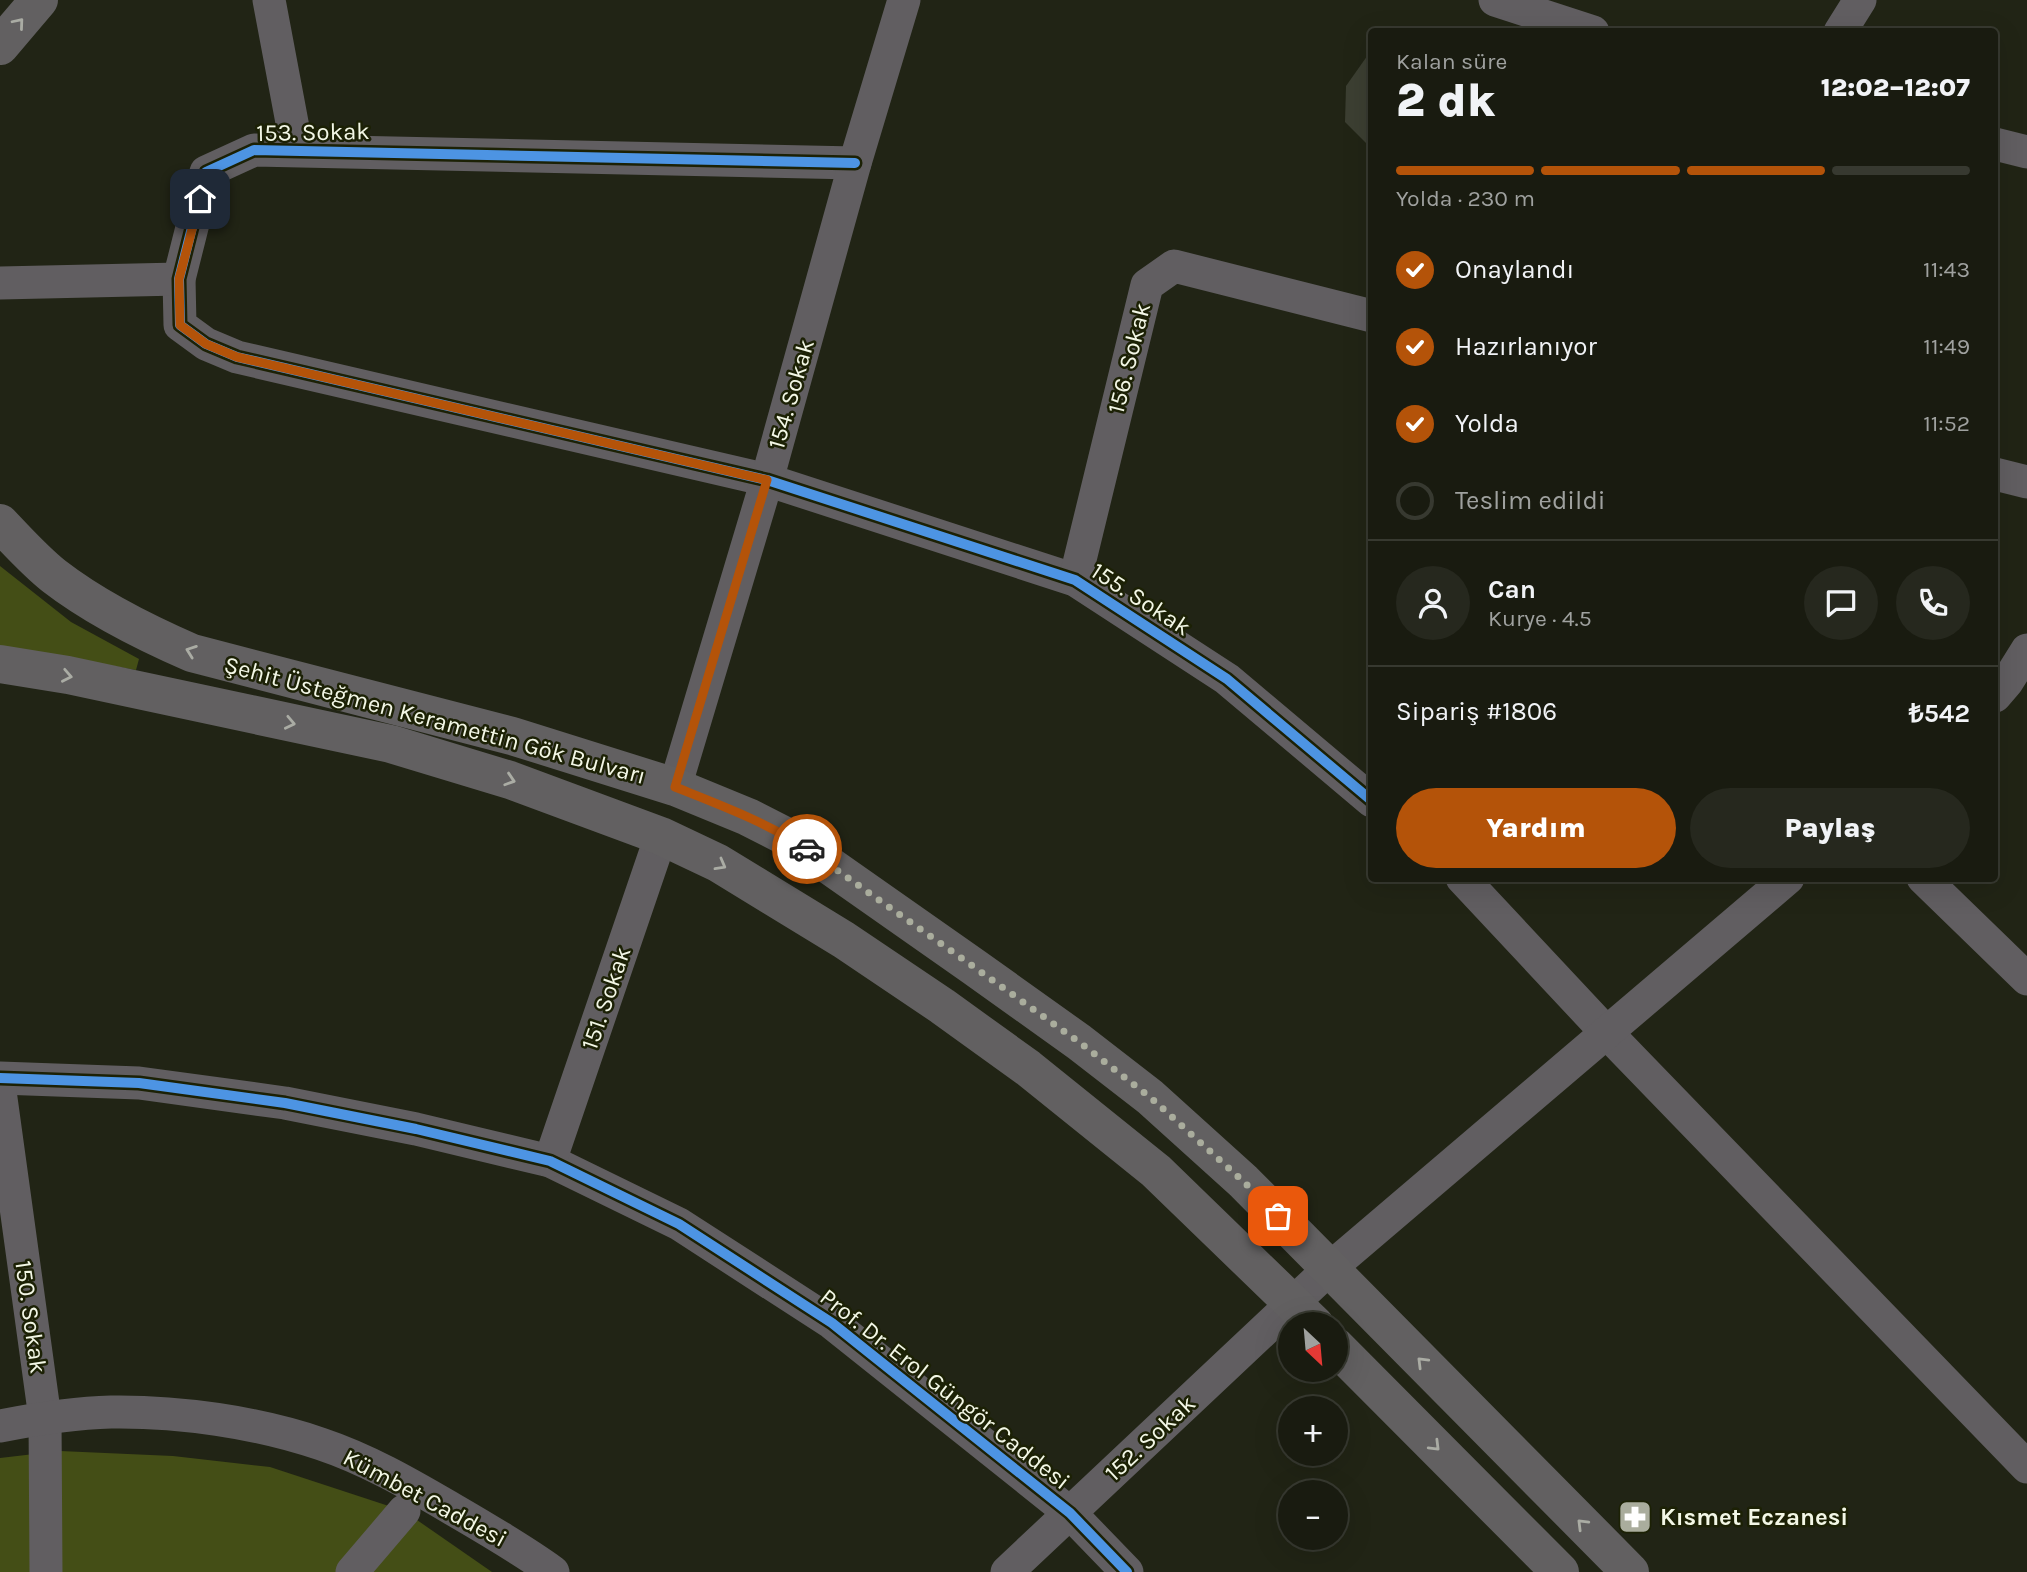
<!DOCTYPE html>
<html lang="tr">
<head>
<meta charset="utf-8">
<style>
	body { margin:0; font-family:Karla,sans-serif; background:#26281e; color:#f1f3f6; height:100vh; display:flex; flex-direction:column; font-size:26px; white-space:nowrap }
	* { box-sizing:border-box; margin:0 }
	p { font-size:23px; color:#9fa19f }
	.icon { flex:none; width:38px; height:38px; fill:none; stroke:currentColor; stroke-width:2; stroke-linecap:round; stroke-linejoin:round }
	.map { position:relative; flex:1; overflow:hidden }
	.panel { position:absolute; left:1368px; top:28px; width:630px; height:854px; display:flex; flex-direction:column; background:#191b10; border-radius:7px; box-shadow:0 7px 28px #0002,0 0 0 2px #373930 }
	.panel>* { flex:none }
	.needle { width:46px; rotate:154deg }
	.controls { position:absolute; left:1278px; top:1312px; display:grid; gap:14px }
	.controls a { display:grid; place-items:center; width:70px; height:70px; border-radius:50%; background:#191b10; box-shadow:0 7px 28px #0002,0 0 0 2px #373930; font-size:35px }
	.pin { position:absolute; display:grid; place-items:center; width:60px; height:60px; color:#fff; margin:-30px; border-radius:14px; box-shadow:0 4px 10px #0006 }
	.courier { position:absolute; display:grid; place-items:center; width:70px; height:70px; margin:-35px; border:5px solid #b45309; border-radius:50%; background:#fff; color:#222; box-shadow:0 2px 9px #0007 }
	.summary em { font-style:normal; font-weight:800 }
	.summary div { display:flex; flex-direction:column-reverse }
	.summary { display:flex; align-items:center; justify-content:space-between; height:119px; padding:0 28px }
	h1 { font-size:46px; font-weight:800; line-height:52px }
	.bar { display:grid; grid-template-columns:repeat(4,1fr); gap:10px 7px; align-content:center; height:84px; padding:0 28px }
	.bar i { height:9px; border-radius:5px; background:#373930 }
	.bar .on { background:#b45309 }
	.bar p { grid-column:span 4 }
	.line { display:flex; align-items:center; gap:18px; padding:0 28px; border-top:2px solid #373930 }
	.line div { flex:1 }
	.round { display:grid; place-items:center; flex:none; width:74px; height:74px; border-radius:37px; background:#26281e }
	ol { padding:0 28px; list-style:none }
	li { display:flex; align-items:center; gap:21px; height:77px }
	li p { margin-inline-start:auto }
	li .icon { padding:7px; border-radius:50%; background:#b45309; color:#fff; stroke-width:4 }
	li:last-child { color:#9fa19f }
	li i { width:38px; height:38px; border:4px solid #373930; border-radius:50% }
	.button { display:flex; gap:14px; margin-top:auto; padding:14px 28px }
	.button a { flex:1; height:80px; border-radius:42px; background:#b45309; color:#fff; font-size:28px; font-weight:800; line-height:80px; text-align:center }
	.button a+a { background:#26281e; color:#f1f3f6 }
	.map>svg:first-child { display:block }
	.green { fill:#444e16 }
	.building { fill:#3c3f32 }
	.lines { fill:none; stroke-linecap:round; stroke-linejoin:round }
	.street { stroke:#615e61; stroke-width:33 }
	.secondary { stroke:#626061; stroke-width:38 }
	.cycleway-casing { stroke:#1c2105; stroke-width:15 }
	.cycleway { stroke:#4d94e3; stroke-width:10 }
	.oneway { stroke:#aaaca4 }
	.done { stroke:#aaad9d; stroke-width:7; stroke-dasharray:0 12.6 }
	.route { stroke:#b45309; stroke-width:9 }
	.labels { text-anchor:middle; stroke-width:5; stroke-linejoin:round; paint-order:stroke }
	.street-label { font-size:24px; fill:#f3f7e6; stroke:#1c2105 }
	.poi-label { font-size:24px; font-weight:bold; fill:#f3f7e6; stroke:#1c2105; text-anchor:start }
</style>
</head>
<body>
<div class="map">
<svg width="2027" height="1572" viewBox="0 0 2027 1572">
	<rect width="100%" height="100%" fill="#212415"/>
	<!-- green -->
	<g class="green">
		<polygon points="0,566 71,622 139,659 136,670 0,646"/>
		<polygon points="60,1451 173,1456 270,1467 404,1511 492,1572 0,1572 0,1458"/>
	</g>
	<!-- building -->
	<polygon class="building" points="1370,52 1372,52 1372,149 1345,122 1346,86"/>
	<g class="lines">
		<!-- street -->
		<g class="street">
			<polyline points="269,0 297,149"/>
			<polyline points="1495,0 1593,32"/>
			<polyline points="1840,32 1860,0"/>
			<polyline points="1995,144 2027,152"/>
			<polyline points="855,163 254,150 206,172 179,279 180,325 206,344 237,357 767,480 1075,580 1227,679 1372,801"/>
			<polyline points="0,283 179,279"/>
			<polyline points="1995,474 2027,482"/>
			<polyline points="1075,580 1147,285 1174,266 1372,316"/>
			<polyline points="1995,696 2007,682 2027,650"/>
			<polyline points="675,787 767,480 855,163 904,0"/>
			<polyline points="1462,878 1606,1032 2027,1467"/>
			<polyline points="1923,878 2027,979"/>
			<polyline points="0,1078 139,1083 285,1103 416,1129 550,1161 679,1224 832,1323 1070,1513 1127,1572"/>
			<polyline points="0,1091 45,1418 46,1572"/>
			<polyline points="550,1161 661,836"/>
			<path d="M0,1426c36,-7 74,-13 111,-14 67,-1 146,10 210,32 45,15 87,39 128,63 36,21 71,41 104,65"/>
			<polyline points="352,1572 404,1511"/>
			<polyline points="1007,1572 1329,1269 1788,878"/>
		</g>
		<!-- secondary -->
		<g class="secondary">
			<polyline points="0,46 39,0"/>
			<path d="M0,523c17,18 35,38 54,53 40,31 92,57 138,77l320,83 163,51 73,30 45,23 181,127 105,75 71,55 93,84 387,391"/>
			<polyline points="0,664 68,675 391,744 510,780 661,836 718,863 844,940 942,1006 1028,1068 1156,1171 1315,1325"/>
			<polyline points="1335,1346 1560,1572"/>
		</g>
		<defs>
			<g id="cycleway">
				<polyline points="855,163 254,150 206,172 179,279 180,325 206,344 237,357 767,480 1075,580 1227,679 1372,801"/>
				<polyline points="0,1078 139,1083 285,1103 416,1129 550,1161 679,1224 832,1323 1070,1513 1127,1572"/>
			</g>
		</defs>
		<!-- cycleway casing -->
		<use href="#cycleway" class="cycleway-casing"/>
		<!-- cycleway -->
		<use href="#cycleway" class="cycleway"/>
	</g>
	<!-- one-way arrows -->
	<defs><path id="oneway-chevron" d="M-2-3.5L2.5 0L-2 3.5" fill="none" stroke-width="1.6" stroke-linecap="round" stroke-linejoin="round" transform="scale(1.75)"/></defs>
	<g class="oneway">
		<use href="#oneway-chevron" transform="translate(19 23) rotate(-50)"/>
		<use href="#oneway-chevron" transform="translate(191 651) rotate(-160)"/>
		<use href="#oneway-chevron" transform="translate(67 676) rotate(11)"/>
		<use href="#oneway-chevron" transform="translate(290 723) rotate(12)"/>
		<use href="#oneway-chevron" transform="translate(510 780) rotate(18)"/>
		<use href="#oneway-chevron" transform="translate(721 865) rotate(29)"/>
		<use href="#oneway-chevron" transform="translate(1422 1362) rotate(-135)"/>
		<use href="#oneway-chevron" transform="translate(1435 1446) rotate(45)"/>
		<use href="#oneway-chevron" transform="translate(1582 1524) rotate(-135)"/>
	</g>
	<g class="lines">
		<!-- done -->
		<polyline class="done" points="807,849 974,967 1079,1042 1150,1097 1243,1181 1278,1216"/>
		<!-- route -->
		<path class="route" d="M200,199l-21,80 1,46 26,19 31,13 530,123 -92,307c45,18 91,35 132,62"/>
	</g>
	<!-- icons -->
	<defs>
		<symbol id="pharmacy-square" viewBox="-11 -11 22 22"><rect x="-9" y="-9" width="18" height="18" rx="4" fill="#aaad9d" stroke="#1c2105"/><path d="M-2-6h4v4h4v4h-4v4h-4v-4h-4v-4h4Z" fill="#fff"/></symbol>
	</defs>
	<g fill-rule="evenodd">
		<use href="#pharmacy-square" x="1616" y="1498" width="38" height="38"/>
	</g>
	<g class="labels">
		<!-- street labels -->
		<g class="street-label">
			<text transform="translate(313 132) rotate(-1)" y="8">153. Sokak</text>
			<text transform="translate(1129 358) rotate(-76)" y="8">156. Sokak</text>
			<text transform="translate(791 394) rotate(-74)" y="8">154. Sokak</text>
			<text transform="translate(1141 599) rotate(33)" y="8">155. Sokak</text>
			<text transform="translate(435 720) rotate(15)" y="8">Şehit Üsteğmen Keramettin Gök Bulvarı</text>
			<text transform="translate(606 998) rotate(-71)" y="8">151. Sokak</text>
			<text transform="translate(31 1317) rotate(82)" y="8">150. Sokak</text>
			<text transform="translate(945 1389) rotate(38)" y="8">Prof. Dr. Erol Güngör Caddesi</text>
			<text transform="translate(1150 1438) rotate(-43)" y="8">152. Sokak</text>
			<text transform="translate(425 1498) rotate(28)" y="8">Kümbet Caddesi</text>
		</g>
		<!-- poi labels -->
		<g class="poi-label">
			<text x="1660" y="1525">Kısmet Eczanesi</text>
		</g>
	</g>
</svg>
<div class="controls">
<a><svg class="needle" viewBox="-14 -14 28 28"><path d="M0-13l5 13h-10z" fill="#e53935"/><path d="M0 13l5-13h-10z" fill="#9fa19f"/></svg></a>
<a>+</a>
<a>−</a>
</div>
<div class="pin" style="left:1278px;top:1216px;background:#ea580c"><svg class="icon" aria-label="bag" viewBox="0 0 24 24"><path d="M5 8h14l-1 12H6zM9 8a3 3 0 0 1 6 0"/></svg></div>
<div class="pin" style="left:200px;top:199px;background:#1f2937"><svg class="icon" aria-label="home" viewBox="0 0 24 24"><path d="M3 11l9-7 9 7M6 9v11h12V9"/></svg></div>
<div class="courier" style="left:807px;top:849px"><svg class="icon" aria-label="car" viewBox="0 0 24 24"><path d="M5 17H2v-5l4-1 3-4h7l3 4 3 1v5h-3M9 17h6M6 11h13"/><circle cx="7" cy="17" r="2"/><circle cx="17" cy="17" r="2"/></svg></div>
<section class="panel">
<div class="summary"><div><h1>2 dk</h1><p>Kalan süre</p></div><em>12:02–12:07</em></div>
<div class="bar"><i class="on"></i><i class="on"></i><i class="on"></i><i></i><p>Yolda · 230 m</p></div>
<ol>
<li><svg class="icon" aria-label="check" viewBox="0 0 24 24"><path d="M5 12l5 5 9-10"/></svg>Onaylandı<p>11:43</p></li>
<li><svg class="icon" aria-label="check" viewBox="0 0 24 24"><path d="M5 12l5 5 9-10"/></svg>Hazırlanıyor<p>11:49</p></li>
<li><svg class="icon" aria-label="check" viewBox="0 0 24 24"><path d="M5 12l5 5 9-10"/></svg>Yolda<p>11:52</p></li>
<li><i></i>Teslim edildi</li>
</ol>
<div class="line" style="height:126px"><a class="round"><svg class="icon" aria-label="person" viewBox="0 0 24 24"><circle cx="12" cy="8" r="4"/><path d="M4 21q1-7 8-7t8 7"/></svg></a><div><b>Can</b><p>Kurye · 4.5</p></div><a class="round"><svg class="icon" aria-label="chat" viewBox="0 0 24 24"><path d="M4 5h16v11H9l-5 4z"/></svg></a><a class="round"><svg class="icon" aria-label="phone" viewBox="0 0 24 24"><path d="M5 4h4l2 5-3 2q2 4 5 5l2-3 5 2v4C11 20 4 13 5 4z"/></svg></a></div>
<div class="line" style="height:91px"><div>Sipariş #1806</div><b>₺542</b></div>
<div class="button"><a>Yardım</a><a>Paylaş</a></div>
</section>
</div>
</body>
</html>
